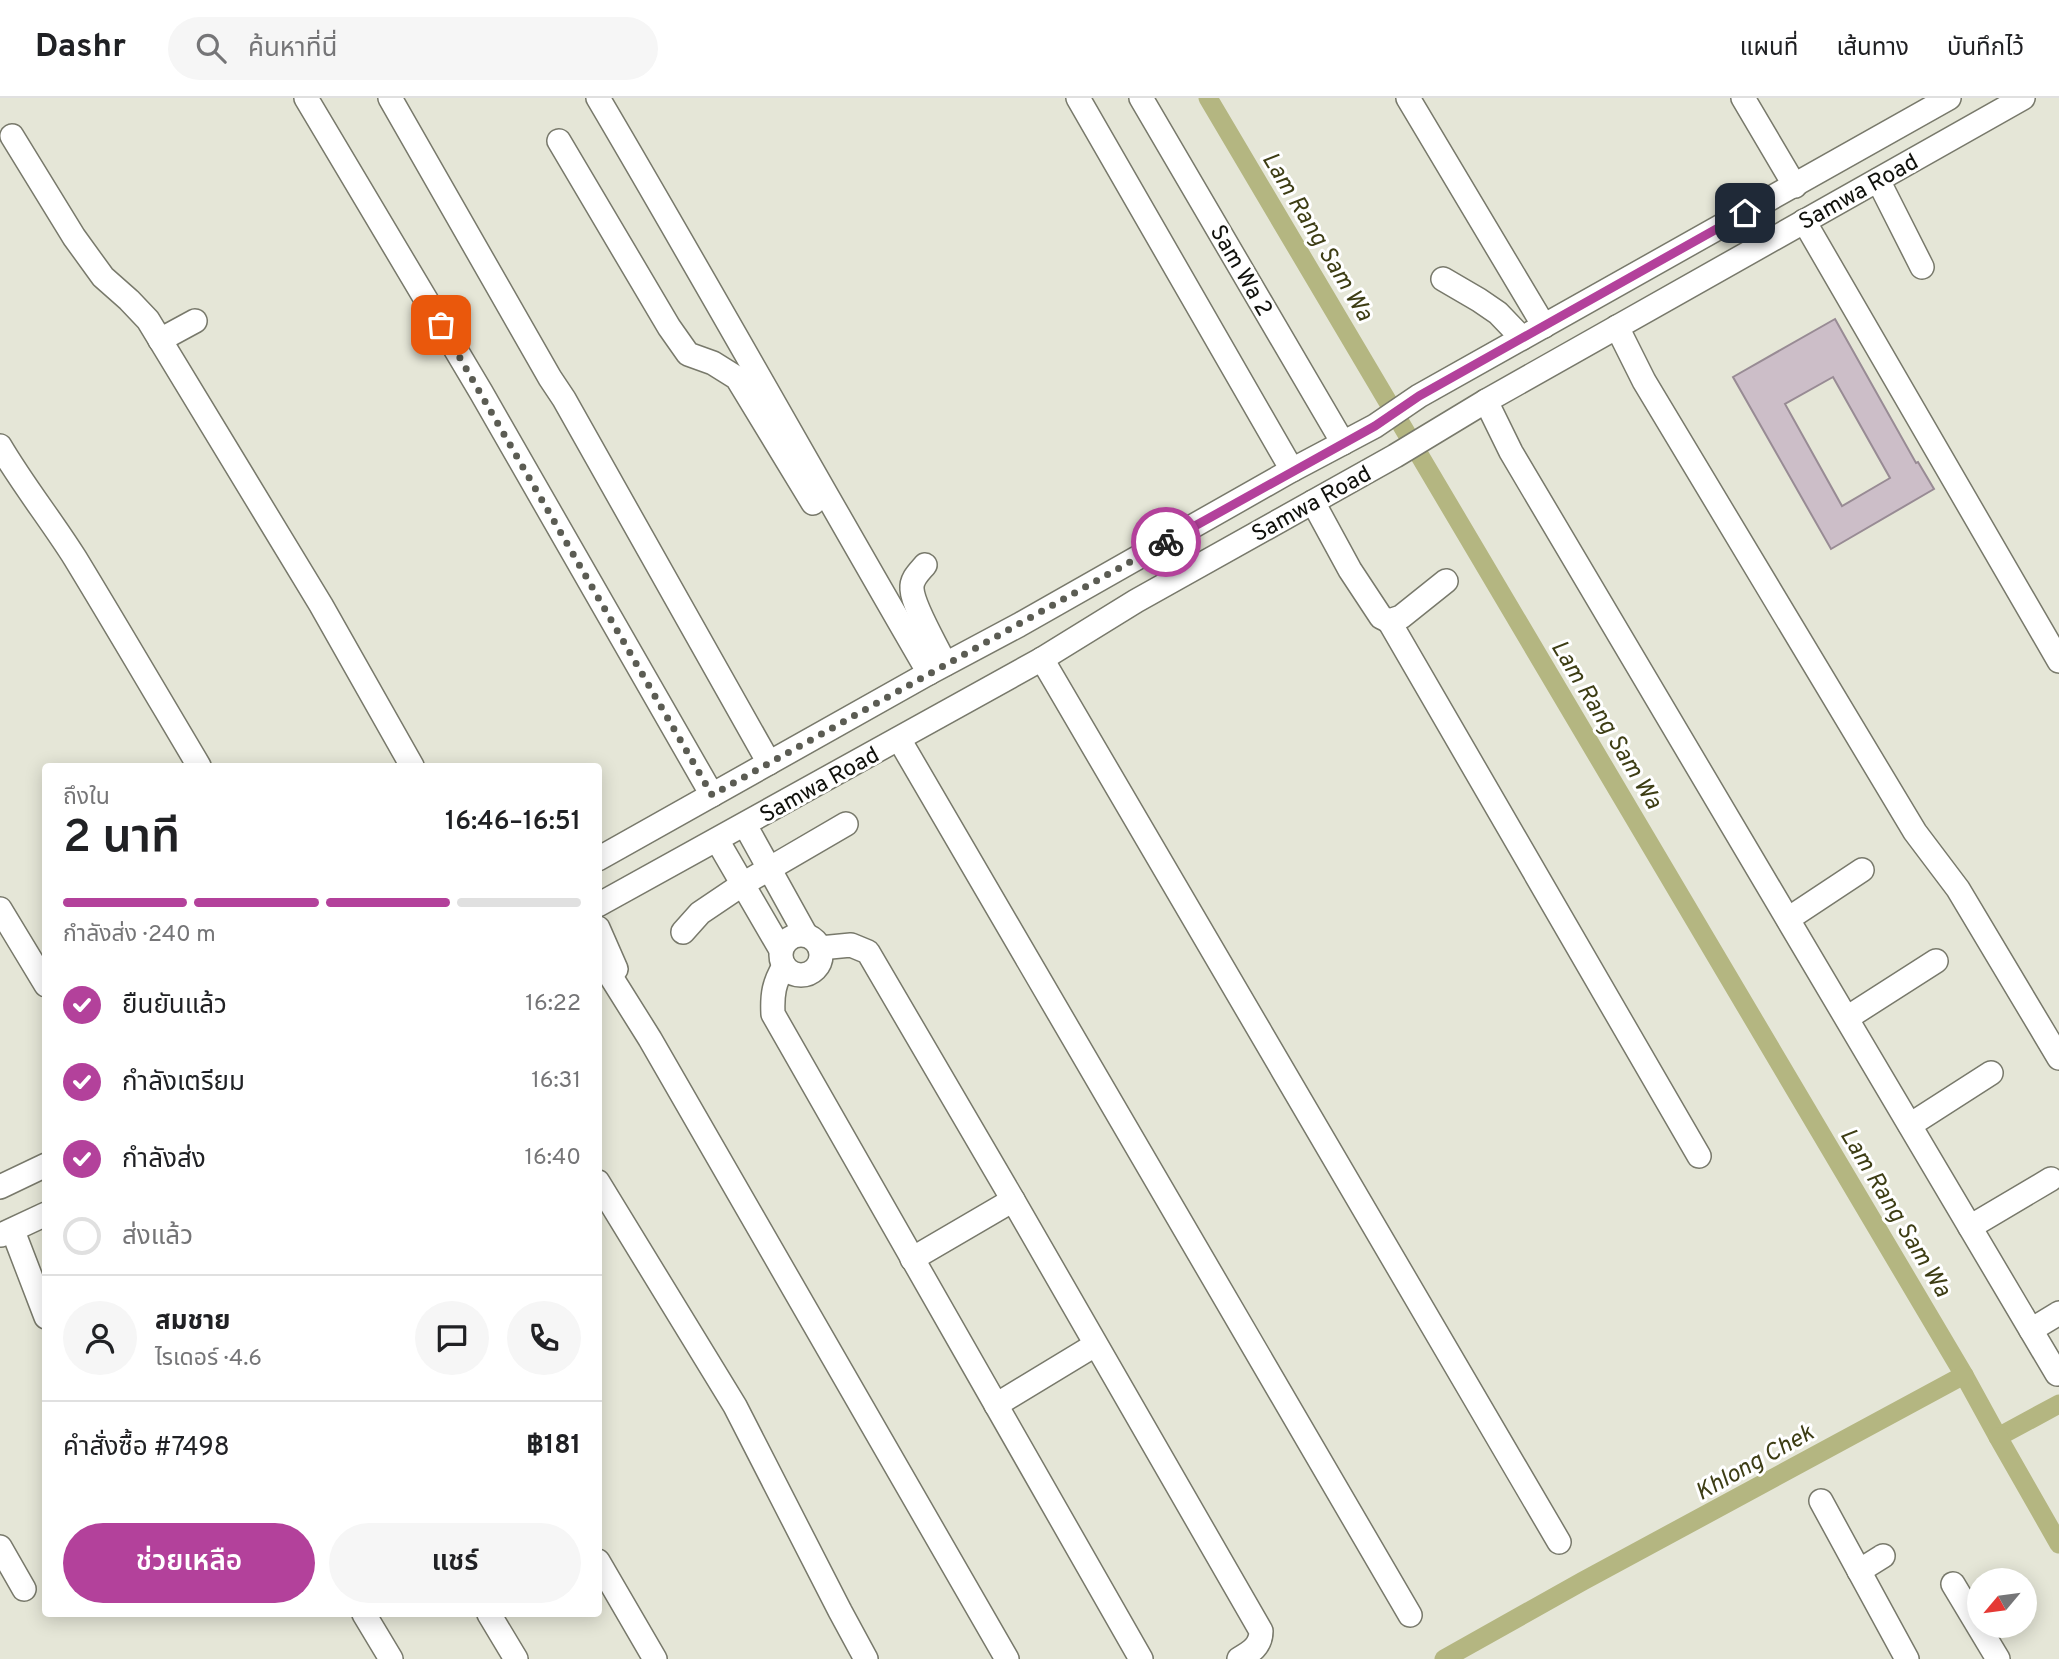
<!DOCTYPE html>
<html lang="th">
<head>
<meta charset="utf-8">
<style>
	body { margin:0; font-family:Overpass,"Noto Sans Thai",sans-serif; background:#f6f6f6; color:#202124; height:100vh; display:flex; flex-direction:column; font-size:26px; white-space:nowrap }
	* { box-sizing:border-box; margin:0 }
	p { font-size:23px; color:#757577 }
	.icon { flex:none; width:38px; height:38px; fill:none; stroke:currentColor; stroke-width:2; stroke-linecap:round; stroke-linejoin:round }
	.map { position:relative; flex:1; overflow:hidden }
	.drawer { position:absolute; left:42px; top:665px; width:560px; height:854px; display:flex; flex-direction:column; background:#fff; border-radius:7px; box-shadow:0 4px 18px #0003 }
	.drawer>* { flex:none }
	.needle { width:46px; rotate:241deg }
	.buttons { position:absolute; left:1967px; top:1470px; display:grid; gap:14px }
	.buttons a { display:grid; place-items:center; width:70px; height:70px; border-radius:50%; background:#fff; box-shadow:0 4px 18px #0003; font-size:35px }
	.pin { position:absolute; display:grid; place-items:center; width:60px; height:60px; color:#fff; margin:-30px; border-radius:14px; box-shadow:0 4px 10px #0006 }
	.courier { position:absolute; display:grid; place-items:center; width:70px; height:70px; margin:-35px; border:5px solid #b3419b; border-radius:50%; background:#fff; color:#222; box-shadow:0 2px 9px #0007 }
	.head em { font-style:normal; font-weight:600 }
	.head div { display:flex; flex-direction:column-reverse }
	.head { display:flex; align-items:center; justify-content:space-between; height:119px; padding:0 21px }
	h1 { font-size:46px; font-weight:600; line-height:52px }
	.bar { display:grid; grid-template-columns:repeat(4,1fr); gap:10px 7px; align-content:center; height:84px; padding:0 21px }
	.bar i { height:9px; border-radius:5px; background:#e0e0e0 }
	.bar .on { background:#b3419b }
	.bar p { grid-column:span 4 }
	.line { display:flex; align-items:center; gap:18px; padding:0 21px; border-top:2px solid #e0e0e0 }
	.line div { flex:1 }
	.round { display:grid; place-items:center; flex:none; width:74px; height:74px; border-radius:37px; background:#f6f6f6 }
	ol { padding:0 21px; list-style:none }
	li { display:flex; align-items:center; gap:21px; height:77px }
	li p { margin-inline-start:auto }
	li .icon { padding:7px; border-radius:50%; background:#b3419b; color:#fff; stroke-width:4 }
	li:last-child { color:#757577 }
	li i { width:38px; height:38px; border:4px solid #e0e0e0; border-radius:50% }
	.primary-button { display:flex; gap:14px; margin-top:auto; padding:14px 21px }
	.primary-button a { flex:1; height:80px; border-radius:42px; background:#b3419b; color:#fff; font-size:28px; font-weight:600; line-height:80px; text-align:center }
	.primary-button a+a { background:#f6f6f6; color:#202124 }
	header { display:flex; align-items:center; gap:42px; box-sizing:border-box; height:98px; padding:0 35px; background:#fff; border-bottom:2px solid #e0e0e0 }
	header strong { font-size:33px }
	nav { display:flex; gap:38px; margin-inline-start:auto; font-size:24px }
	.search { width:490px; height:63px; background:#f6f6f6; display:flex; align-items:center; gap:18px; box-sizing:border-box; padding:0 24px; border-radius:38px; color:#757577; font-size:26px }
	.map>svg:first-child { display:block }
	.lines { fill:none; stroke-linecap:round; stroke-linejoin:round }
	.canal { stroke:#b4b681; stroke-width:19 }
	.building { fill:#ccbec8; stroke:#988b94; stroke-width:2; fill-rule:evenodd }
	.minor-casing { stroke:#78796b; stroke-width:26 }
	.minor { stroke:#fff; stroke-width:23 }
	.done { stroke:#5b5c53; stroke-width:7; stroke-dasharray:0 12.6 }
	.route { stroke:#b3419b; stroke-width:9 }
	.labels { text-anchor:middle; stroke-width:6; stroke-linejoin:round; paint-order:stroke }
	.street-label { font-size:23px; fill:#10110c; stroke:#fff }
	.water-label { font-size:24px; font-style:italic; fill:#3d3d14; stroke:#fff }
</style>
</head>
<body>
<header>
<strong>Dashr</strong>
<div class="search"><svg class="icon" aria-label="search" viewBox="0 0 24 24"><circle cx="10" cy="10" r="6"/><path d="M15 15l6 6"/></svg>ค้นหาที่นี่</div>
<nav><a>แผนที่</a><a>เส้นทาง</a><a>บันทึกไว้</a></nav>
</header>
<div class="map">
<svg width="2059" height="1561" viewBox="0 0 2059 1561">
	<rect width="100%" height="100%" fill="#e5e6d7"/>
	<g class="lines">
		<!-- canal -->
		<g class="canal">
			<polyline points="1208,0 1964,1277 1998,1339 2059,1306"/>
			<polyline points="1998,1339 2059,1446"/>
			<polyline points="1444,1561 1583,1483 1964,1277"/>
		</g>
	</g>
	<!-- building -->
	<path class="building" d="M1835,221l81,144 2,-1 16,27 -103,60 -98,-172zM1833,279l57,101 -48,28 -57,-102z"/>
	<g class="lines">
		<defs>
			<g id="minor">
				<polyline points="306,0 481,294 712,697"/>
				<polyline points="390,0 550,280 564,301 769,665"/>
				<path d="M598,0c112,190 220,384 331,575"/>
				<polyline points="1078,0 1292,372"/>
				<polyline points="1141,0 1343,345"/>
				<polyline points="1408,0 1544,228"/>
				<polyline points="1743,0 1795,88"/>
				<polyline points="12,38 74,139 103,179 129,202 148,222 321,507 412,668"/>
				<polyline points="559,43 669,229 688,256 713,265 737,280 813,405"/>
				<polyline points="1878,82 1922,169"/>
				<polyline points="1804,123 2059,563"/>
				<polyline points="1443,181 1479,202 1498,215 1522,240"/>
				<polyline points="1617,229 1644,283 1915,734 1958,791 2059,960"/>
				<polyline points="160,242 195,223"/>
				<polyline points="1486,303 1511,354 2057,1276"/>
				<path d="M0,348c23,39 51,74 75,112 42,69 83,139 124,208"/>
				<polyline points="1313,404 1350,472 1381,519 1389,523 1401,519 1446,483"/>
				<path d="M925,467c-6,7 -14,14 -13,24 1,18 25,57 33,75"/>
				<polyline points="1389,523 1699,1058"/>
				<polyline points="1042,561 1559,1444"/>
				<polyline points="899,641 1410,1517"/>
				<polyline points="745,727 806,837"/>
				<polyline points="717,742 781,852"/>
				<polyline points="598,761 929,575 1019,527 1292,372 1375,328 1419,298 1949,0"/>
				<polyline points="598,807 1042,561 1136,503 1395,358 1486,303 2023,0"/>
				<polyline points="0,811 46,887"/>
				<polyline points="1788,821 1862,772"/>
				<polyline points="598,830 616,871"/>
				<polyline points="683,834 700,815 743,786 846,726"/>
				<circle cx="801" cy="857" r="20"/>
				<path d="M820,850l31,-3 17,7 145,248 248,431c0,15 -10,21 -22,28"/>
				<polyline points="598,858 650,941 1007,1561"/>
				<path d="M784,868c-10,17 -12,28 -11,48l368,645"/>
				<polyline points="1847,920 1936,863"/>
				<polyline points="1910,1027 1991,975"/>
				<polyline points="598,1084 735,1308 840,1513 866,1561"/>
				<polyline points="0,1089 46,1067"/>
				<polyline points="1970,1129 2051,1081"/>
				<polyline points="13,1133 46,1219"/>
				<polyline points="1,1137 46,1116"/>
				<polyline points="912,1161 1013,1102"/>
				<polyline points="2031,1232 2059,1215"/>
				<polyline points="996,1307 1095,1247"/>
				<polyline points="1821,1403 1907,1561"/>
				<polyline points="0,1449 24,1491"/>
				<polyline points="598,1463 655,1561"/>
				<polyline points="1859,1473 1883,1458"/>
				<polyline points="1953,1486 1998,1561"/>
				<polyline points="364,1516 391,1561"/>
				<polyline points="489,1516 516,1561"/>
			</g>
		</defs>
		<!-- minor casing -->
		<use href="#minor" class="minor-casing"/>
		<!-- minor -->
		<use href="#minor" class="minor"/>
	</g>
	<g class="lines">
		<!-- done -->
		<polyline class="done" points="441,227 712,697 1166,444"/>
		<!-- route -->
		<polyline class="route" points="1166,444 1375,328 1419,298 1745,115"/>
	</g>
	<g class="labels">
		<!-- street labels -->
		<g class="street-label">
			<text transform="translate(1858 93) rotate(-29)" y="8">Samwa Road</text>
			<text transform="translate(1242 172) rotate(60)" y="8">Sam Wa 2</text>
			<text transform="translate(1311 405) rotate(-29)" y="8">Samwa Road</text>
			<text transform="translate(819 686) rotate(-29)" y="8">Samwa Road</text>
		</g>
		<!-- water labels -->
		<g class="water-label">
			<text transform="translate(1318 138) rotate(59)" y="8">Lam Rang Sam Wa</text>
			<text transform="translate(1607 626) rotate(59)" y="8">Lam Rang Sam Wa</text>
			<text transform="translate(1896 1114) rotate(59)" y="8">Lam Rang Sam Wa</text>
			<text transform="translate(1754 1364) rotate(-29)" y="8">Khlong Chek</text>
		</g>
	</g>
</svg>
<div class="buttons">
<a><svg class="needle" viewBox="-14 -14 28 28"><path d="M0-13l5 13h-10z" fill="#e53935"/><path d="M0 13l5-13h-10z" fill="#757577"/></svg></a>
</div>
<div class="pin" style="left:441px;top:227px;background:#ea580c"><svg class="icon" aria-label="bag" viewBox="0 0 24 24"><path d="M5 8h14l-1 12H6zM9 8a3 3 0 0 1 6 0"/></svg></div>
<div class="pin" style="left:1745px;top:115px;background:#1f2937"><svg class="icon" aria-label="home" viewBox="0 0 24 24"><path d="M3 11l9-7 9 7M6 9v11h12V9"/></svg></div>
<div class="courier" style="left:1166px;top:444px"><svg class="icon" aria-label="bike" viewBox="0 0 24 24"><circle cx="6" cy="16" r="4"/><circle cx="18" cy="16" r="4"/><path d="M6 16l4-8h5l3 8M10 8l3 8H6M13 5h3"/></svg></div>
<section class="drawer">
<div class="head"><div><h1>2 นาที</h1><p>ถึงใน</p></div><em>16:46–16:51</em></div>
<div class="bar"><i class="on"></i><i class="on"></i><i class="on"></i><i></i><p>กำลังส่ง · 240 m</p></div>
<ol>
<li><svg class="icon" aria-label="check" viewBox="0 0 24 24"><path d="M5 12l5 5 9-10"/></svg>ยืนยันแล้ว<p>16:22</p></li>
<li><svg class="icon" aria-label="check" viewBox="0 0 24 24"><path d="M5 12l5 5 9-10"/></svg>กำลังเตรียม<p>16:31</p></li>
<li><svg class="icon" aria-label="check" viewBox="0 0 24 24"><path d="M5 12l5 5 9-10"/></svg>กำลังส่ง<p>16:40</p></li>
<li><i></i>ส่งแล้ว</li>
</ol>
<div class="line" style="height:126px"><a class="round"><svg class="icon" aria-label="person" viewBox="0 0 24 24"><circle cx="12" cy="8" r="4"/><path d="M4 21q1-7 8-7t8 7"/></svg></a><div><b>สมชาย</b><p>ไรเดอร์ · 4.6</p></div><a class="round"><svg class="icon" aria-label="chat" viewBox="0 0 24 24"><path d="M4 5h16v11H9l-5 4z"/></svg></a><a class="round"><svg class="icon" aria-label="phone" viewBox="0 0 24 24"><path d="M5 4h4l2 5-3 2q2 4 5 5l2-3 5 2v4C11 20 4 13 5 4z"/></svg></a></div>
<div class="line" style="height:91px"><div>คำสั่งซื้อ #7498</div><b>฿181</b></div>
<div class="primary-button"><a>ช่วยเหลือ</a><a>แชร์</a></div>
</section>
</div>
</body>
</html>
